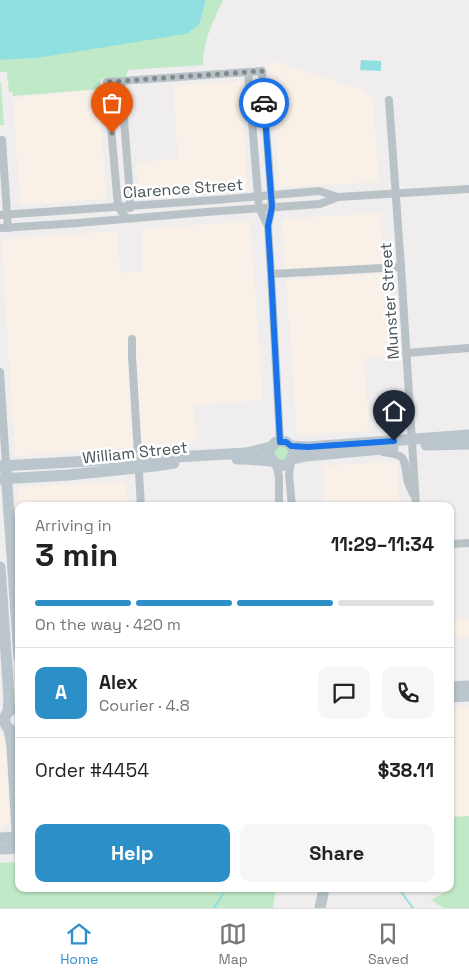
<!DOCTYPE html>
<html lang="en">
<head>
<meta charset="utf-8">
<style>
	body { margin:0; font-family:"Space Grotesk",sans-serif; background:#f6f6f6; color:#222; height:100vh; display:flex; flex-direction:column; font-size:19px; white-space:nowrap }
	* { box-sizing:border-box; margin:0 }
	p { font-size:16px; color:#767676 }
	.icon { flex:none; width:28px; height:28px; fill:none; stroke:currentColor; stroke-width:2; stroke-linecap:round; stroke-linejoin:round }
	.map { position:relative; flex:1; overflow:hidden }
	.sheet { position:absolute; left:15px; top:502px; width:439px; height:390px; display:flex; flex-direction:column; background:#fff; border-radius:10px; box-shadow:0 1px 4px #0004 }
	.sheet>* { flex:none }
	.pin { position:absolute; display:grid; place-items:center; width:42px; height:42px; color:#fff; margin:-51px -21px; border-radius:50% 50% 50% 0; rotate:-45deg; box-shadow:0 0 5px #0007 }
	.pin .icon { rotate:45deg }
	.courier { position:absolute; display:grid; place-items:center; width:50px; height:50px; margin:-25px; border:4px solid #1a73e8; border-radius:50%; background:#fff; color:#222; box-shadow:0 1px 6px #0007 }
	.headline em { font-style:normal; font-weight:700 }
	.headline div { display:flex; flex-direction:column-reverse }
	.headline { display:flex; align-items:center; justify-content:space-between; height:85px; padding:0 20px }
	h1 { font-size:32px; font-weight:700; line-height:38px }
	.bar { display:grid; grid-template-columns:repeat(4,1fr); gap:8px 5px; align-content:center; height:60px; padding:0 20px }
	.bar i { height:6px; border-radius:4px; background:#e0e0e0 }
	.bar .selected { background:#2d8fc8 }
	.bar p { grid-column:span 4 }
	.line { display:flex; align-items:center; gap:12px; padding:0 20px; border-top:1px solid #e0e0e0 }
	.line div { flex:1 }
	.round { display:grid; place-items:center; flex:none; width:52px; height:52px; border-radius:10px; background:#f6f6f6 }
	.cta { display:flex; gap:10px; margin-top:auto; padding:10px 20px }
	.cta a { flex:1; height:58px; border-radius:10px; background:#2d8fc8; color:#fff; font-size:20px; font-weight:700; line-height:58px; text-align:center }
	.cta a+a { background:#f6f6f6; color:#222 }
	.tabs { display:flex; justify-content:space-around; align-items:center; height:70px; border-top:1px solid #e0e0e0; background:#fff; font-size:14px; color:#767676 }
	.tabs a { display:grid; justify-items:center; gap:2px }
	.tabs .selected { color:#2d8fc8 }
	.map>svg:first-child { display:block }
	.commercial { fill:#f9f0e7 }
	.green { fill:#bfe9c7 }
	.water { fill:#91e0e1 }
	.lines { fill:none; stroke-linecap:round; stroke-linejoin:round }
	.stream { stroke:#91e0e1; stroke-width:2 }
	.street { stroke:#b9c3c7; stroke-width:8 }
	.secondary { stroke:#bac6cc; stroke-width:11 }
	.done { stroke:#82898c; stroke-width:5; stroke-dasharray:0 9 }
	.route { stroke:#1a73e8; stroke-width:6 }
	.labels { text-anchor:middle; stroke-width:5; stroke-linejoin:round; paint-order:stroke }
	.street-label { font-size:16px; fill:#475357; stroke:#fff }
</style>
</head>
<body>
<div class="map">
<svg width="469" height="908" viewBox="0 0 469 908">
	<rect width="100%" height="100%" fill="#efeded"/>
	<!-- commercial -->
	<g class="commercial">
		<polygon points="269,62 274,62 361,89 373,99 379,182 279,187"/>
		<polygon points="241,81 248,190 138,197 136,162 178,159 173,85"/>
		<polygon points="99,89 106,199 20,205 13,98"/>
		<polygon points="380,213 384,264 285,271 282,219"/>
		<polygon points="250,221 263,400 194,405 196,443 15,456 1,239 117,231 120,273 143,272 141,229"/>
		<polygon points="384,273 390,356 364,358 369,431 297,435 286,280"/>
		<polygon points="397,461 399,504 367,506 325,506 323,466"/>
		<polygon points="123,481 126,484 128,506 19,507 18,487"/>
		<polygon points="469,618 469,637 450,638 450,620"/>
		<polygon points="469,707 469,816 451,817 450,710 451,708"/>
		<polygon points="0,735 2,735 5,738 10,822 2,828 0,828"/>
	</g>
	<!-- green -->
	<g class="green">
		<path d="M206,0h17c-10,23 -20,39 -20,65l-75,5 -2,7 -26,2 1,10 -88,7v-4h-4l-2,-20h-7v-12l37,-2 162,-33z"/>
		<polygon points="0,82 1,82 4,125 0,125"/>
		<path d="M281,446l7,3 -1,9 -6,3 -7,-7c0,-5 3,-6 7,-8z"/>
		<polygon points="469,816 469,908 444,908 431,900 451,889 450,818 451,817"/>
		<polygon points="19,862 19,889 276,889 273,908 0,908 0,863"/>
	</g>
	<!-- water -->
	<g class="water">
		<polygon points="0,0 206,0 199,25 186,34 37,58 0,60"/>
		<polygon points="361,60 381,61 381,71 360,70"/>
	</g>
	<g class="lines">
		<!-- stream -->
		<g class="stream">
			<polyline points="399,889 413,908"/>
			<polyline points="214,908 226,889"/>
		</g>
		<!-- street -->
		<g class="street">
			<polyline points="248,72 259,208 268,226"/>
			<polyline points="121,81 130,196 130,208"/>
			<polyline points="389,100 401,267 416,506"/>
			<polyline points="0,140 2,140 8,228"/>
			<polyline points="0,215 215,200 319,191 338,197"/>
			<polyline points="127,218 118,207 107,82 262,71 272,207 268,226 271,274 280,441"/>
			<polyline points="0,228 78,223 206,212 320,204 338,197 469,189"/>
			<polyline points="271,274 401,267"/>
			<polyline points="132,339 132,356 141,506"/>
			<polyline points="406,353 469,348"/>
			<polyline points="0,372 6,465"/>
			<path d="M383,452c23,3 21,5 24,26 1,6 4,11 6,16"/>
			<polyline points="291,461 289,475 292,506"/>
			<polyline points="276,464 279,477 279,506"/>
			<polyline points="450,544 469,543"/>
		</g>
		<!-- secondary -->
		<g class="secondary">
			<polyline points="426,445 469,444"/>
			<path d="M270,456c6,14 22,12 23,-4"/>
			<polyline points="237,459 245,459 273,461"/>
			<polyline points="293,459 306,456 393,448"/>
			<polyline points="0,466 126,459 175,457 246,453 271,447 276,442 280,441 286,442 291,446 308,447 469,435"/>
			<polyline points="6,471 19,657"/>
			<polyline points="0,479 69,475 155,466 174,463"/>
			<polyline points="0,567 9,698 8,712"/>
			<polyline points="450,687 469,686"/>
			<polyline points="450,697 469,696"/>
			<path d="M19,708c-19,0 -19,24 0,24"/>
			<polyline points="9,729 12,747 18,848"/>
			<polyline points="0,838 19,837"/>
			<polyline points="0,849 19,848"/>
			<polyline points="320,908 324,889"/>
		</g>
	</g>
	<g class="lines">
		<!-- done -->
		<polyline class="done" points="112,133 107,82 262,71 264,103"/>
		<!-- route -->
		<polyline class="route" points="264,103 272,207 268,226 271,274 280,442 286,442 291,446 308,447 394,441"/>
	</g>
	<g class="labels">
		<!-- street labels -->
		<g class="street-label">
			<text transform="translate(183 188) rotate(-4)" y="6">Clarence Street</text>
			<text transform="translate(389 301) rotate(-94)" y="6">Munster Street</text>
			<text transform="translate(135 452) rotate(-6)" y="6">William Street</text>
		</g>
	</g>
</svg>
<div class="pin" style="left:112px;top:133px;background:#ea580c"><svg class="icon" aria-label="bag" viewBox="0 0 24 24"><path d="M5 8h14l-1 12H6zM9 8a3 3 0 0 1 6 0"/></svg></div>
<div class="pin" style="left:394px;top:441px;background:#1f2937"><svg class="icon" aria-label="home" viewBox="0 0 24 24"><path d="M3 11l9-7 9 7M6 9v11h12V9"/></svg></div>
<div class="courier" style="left:264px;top:103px"><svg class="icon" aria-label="car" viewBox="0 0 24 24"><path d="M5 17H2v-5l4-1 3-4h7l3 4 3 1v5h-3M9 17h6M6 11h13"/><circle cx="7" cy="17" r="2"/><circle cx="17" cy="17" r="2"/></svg></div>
<section class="sheet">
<div class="headline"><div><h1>3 min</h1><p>Arriving in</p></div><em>11:29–11:34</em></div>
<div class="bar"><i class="selected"></i><i class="selected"></i><i class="selected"></i><i></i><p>On the way · 420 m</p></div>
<div class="line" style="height:90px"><b class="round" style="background:#2d8fc8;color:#fff">A</b><div><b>Alex</b><p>Courier · 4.8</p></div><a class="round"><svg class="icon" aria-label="chat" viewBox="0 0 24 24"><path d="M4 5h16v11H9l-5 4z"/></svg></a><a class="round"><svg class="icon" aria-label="phone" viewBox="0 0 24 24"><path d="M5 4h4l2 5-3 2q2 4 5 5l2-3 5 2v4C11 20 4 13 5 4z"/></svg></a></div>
<div class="line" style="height:65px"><div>Order #4454</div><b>$38.11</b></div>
<div class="cta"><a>Help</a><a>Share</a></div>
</section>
</div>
<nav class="tabs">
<a class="selected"><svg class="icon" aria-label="home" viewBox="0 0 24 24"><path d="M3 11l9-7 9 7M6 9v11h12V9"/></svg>Home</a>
<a><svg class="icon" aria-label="map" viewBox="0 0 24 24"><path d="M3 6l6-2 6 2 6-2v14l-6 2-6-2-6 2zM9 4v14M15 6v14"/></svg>Map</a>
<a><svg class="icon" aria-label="saved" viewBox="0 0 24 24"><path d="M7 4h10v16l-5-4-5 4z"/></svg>Saved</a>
</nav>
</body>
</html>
